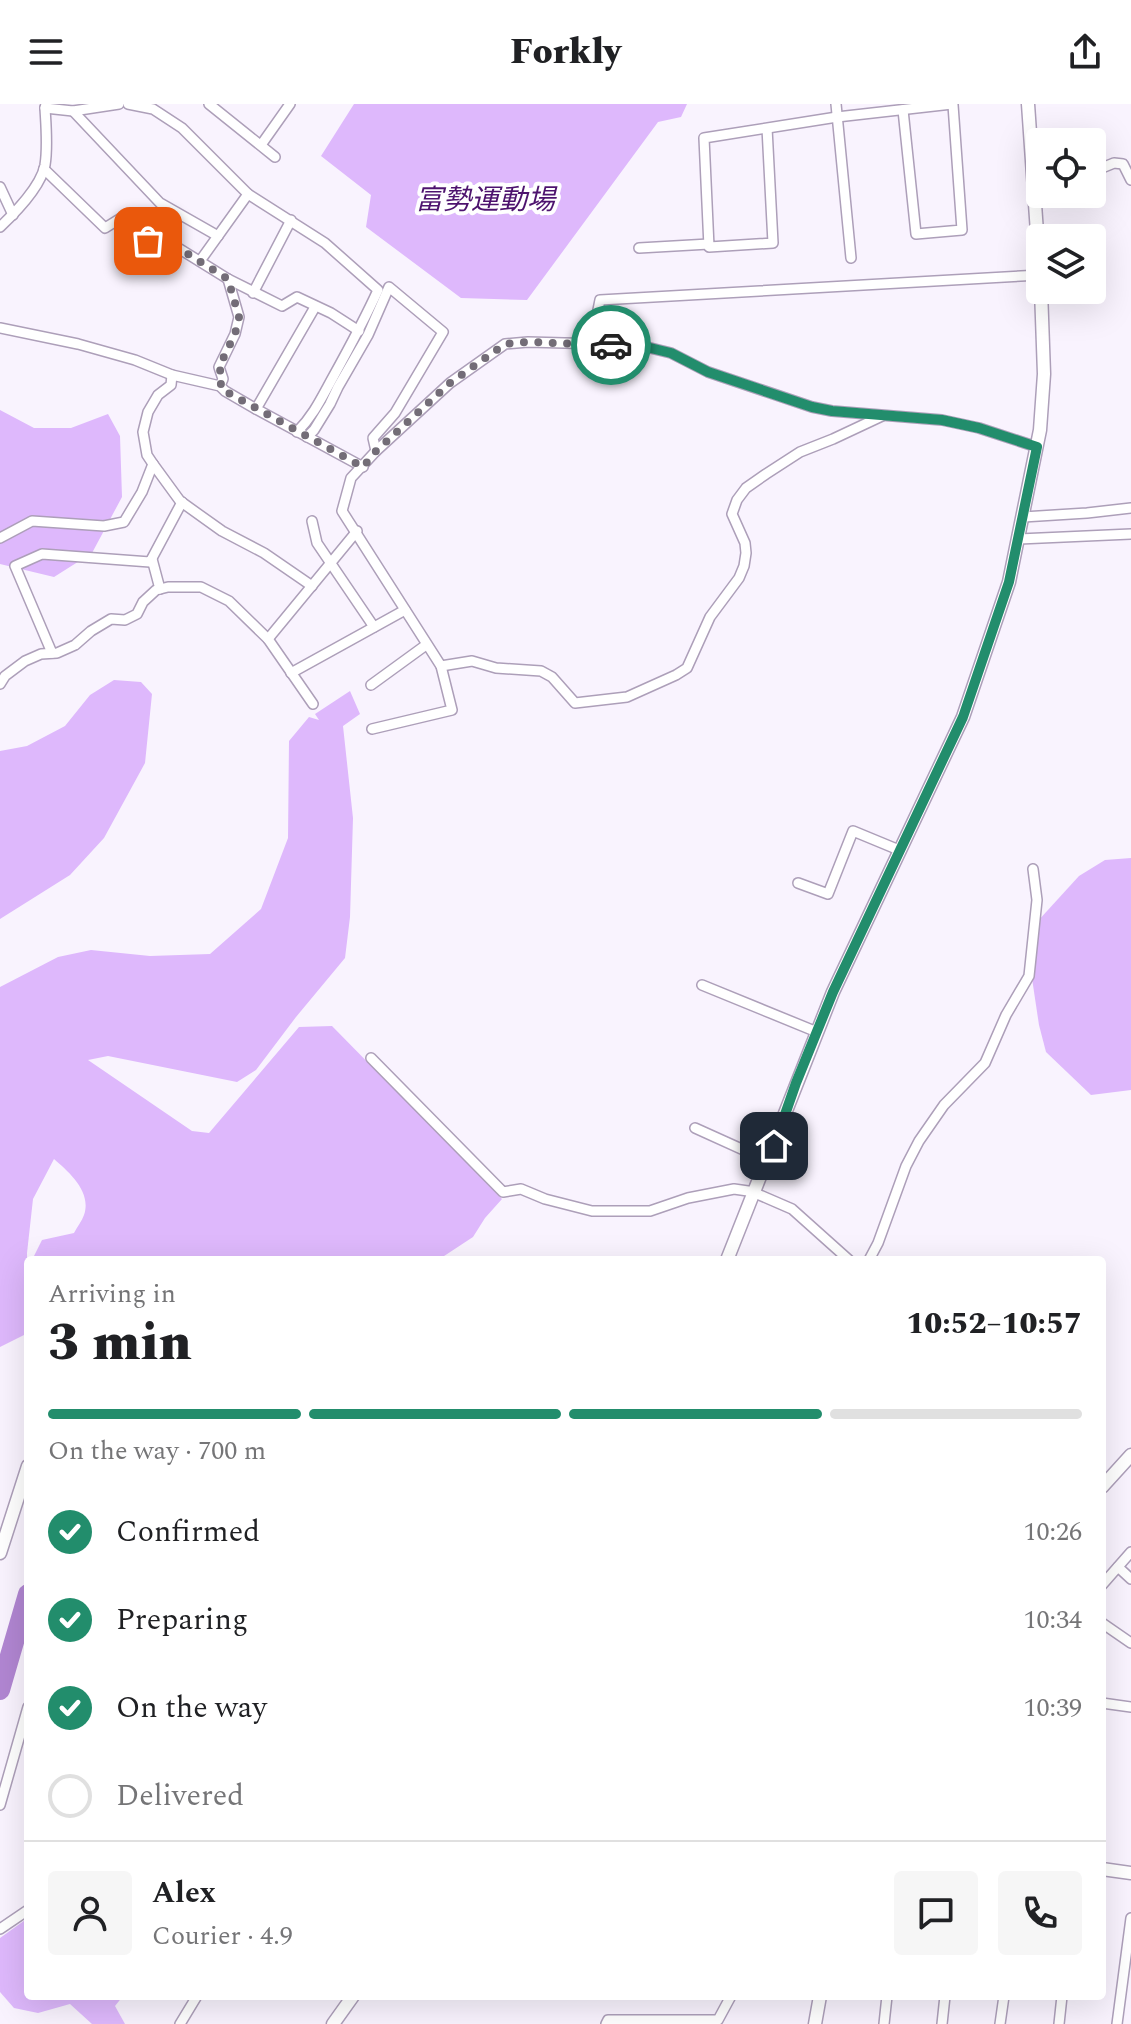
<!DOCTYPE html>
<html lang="en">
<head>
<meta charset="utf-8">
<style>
	body { margin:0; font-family:Spectral,"Noto Sans JP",serif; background:#f6f6f6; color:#202124; height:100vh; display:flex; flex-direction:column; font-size:30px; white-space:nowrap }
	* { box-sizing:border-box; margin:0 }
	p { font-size:26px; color:#757577 }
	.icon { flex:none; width:44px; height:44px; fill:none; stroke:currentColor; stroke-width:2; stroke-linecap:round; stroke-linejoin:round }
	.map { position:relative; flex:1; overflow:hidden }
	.details { position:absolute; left:24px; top:1152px; width:1082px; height:744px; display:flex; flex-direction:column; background:#fff; border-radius:8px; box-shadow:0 8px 32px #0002 }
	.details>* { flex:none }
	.tools { position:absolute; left:1026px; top:24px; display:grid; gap:16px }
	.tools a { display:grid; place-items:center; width:80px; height:80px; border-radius:8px; background:#fff; box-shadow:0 8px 32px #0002; font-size:40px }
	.pin { position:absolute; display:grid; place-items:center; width:68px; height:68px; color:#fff; margin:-34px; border-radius:16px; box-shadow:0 4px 12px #0006 }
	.courier { position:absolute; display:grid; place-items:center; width:80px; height:80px; margin:-40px; border:6px solid #228d6c; border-radius:50%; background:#fff; color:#222; box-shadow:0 2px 10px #0007 }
	.overview em { font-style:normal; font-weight:800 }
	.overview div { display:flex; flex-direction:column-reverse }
	.overview { display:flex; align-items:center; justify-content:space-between; height:136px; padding:0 24px }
	h1 { font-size:52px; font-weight:800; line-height:60px }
	.bar { display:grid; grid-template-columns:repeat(4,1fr); gap:12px 8px; align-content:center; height:96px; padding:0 24px }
	.bar i { height:10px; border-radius:6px; background:#e0e0e0 }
	.bar .current { background:#228d6c }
	.bar p { grid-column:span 4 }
	.line { display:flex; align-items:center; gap:20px; padding:0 24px; border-top:2px solid #e0e0e0 }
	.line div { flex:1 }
	.round { display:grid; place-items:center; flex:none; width:84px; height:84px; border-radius:8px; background:#f6f6f6 }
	ol { padding:0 24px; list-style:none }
	li { display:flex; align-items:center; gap:24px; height:88px }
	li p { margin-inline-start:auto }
	li .icon { padding:8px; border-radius:50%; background:#228d6c; color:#fff; stroke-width:4 }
	li:last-child { color:#757577 }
	li i { width:44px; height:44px; border:4px solid #e0e0e0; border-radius:50% }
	header { display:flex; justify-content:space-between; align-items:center; height:104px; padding:0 24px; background:#fff; font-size:36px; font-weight:800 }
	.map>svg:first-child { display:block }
	.green { fill:#deb8fc }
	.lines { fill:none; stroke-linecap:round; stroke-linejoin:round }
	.river { stroke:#b186d2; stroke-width:20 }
	.minor-casing { stroke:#ad9fb9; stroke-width:12 }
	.tertiary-casing { stroke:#ad9fb9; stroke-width:15 }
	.minor { stroke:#fff; stroke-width:9 }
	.tertiary { stroke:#fff; stroke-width:12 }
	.done { stroke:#736d77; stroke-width:8; stroke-dasharray:0 14.4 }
	.route { stroke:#228d6c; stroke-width:10 }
	.labels { text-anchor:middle; stroke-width:8; stroke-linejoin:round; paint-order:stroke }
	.park-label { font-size:28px; font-style:italic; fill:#4d136e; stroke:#fff }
</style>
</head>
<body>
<header><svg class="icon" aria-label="menu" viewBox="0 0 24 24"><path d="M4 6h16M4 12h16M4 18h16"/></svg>Forkly<svg class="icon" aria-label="share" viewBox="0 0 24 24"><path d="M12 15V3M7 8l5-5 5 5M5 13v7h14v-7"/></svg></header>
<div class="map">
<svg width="1131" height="1920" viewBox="0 0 1131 1920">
	<rect width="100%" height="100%" fill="#f9f3fe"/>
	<!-- green -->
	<g class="green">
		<polygon points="354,0 687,0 681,13 658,18 527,196 461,194 366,123 371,91 321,52"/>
		<polygon points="0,306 34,324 71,324 108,310 120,332 122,393 92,449 54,473 0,460"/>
		<polygon points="114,576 141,578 152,590 145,659 104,734 70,771 0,815 0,647 27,642 65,622 90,591"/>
		<path d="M350,587l10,23 -17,12 10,92 -3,99 -5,41 -49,59 -40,53 -19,12 -129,-26 -20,4 104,71 17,2 90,-106 33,-1 170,173 -17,19 -12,19 -35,23h-3l-3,-4 -6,4h-394l10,-20 32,-7c3,-6 8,-12 10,-18 8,-23 -15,-43 -30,-56l-21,40 -6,54 1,80 -28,14v-360l58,-30 33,-7 59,6 60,-2 51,-45 27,-71 1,-97 20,-24 10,3 -4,-6z"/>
		<polygon points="1131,754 1131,986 1091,991 1046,948 1039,921 1030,861 1037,818 1079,772 1105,756"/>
		<polygon points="28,1814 28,1892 123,1892 115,1902 125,1920 92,1920 70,1900 38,1909 14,1904 0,1888 0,1834"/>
	</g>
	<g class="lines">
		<!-- river -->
		<polyline class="river" points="0,1586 28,1490"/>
		<defs>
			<g id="minor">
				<path d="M128,0l25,5 29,19 66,66 77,49 53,47c-14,31 -30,60 -46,89 -11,20 -19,37 -35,53"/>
				<polyline points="209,0 275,53"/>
				<polyline points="836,0 851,154"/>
				<polyline points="45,4 73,7 119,0"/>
				<polyline points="903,6 916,130 962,126 953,1"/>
				<polyline points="73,7 160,99 218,132"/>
				<polyline points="767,24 773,139 709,143 704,34 837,13 952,0"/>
				<polyline points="261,41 290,0"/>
				<polyline points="44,65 105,124 121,114 129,115 141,132 148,137 175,142 228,175 282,202 297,193 331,209 359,227"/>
				<polyline points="1092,68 1114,59 1123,60 1131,76"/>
				<polyline points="0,83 13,111"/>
				<path d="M0,123c15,-14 41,-41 45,-62 3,-18 1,-39 0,-57l1,-4"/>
				<polyline points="639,144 709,140"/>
				<polyline points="200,157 248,90"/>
				<polyline points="253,189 291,116"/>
				<polyline points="0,224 78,240 135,256 172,271 220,282 225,287 256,305 363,363"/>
				<polyline points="591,241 600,196 1040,171"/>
				<polyline points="172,271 171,281 158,291 148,308 143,328 147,351 153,360 180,397 222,427 264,449 312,482"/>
				<polyline points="220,282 223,275 219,263 235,230 239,213 228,175"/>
				<polyline points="256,305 315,203"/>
				<polyline points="307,333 314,326 330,300 338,283 368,231 389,183 443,228 395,309 373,334 376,347"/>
				<polyline points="1023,413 1087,409 1131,404"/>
				<polyline points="312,417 317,439 374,523"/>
				<polyline points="0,434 32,417 104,422 124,418 142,388 153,360"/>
				<polyline points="1019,435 1131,430"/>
				<polyline points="152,455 160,485"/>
				<polyline points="268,535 313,600"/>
				<polyline points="52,549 15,462 42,450 150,458 182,398"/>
				<polyline points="441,562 472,557 496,564 541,567 552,573 575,599 627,593 676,571 687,564 710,513 739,474 744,462 746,449 745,439 732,410 737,396 746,384 766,370 800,348 833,335 882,312"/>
				<polyline points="291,569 405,506"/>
				<polyline points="0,580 5,572 25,557 41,550 57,549 75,541 91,527 111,515 125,516 137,510 143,498 156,486 168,483 201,483 229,497 268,535 357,427"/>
				<polyline points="371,581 426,541"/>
				<polyline points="372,625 452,606 441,562 342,407 351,374 376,347 450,279 505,240 528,238 638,241 671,249 708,268 812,303 832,307 942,316 979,324 1037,343"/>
				<polyline points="798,779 828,790 853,727 899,746"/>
				<polyline points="702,881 817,928"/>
				<polyline points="371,954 503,1088 521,1085 545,1095 592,1107 650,1107 688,1094 734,1085 755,1088"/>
				<polyline points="695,1024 768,1057"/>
				<polyline points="755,1089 792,1105 849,1156"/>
				<polyline points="869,1156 878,1139 906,1062 919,1037 944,1001 985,959 1006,911 1029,872 1037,796 1033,765"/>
				<polyline points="1118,1463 1131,1475"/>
				<polyline points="1102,1481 1131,1448"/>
				<polyline points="1102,1519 1131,1539"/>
				<polyline points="1102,1599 1131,1603"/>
				<polyline points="0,1701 28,1603"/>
				<polyline points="0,1825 28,1806"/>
				<polyline points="180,1920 197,1892"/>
				<polyline points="606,1920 608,1916 718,1916 731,1892"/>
				<polyline points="884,1920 887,1892"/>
				<polyline points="942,1920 945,1892"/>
				<polyline points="1000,1920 1004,1892"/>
				<polyline points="1059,1920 1062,1892"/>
				<polyline points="1117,1920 1131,1814"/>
			</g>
			<g id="tertiary">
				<polyline points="1028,0 1040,171"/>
				<polyline points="727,1156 833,888 963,613 1009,478 1040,326 1044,270 1041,186"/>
				<polyline points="1102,1383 1131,1351"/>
				<polyline points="0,1449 28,1362"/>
				<polyline points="1102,1765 1131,1769"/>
				<polyline points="333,1920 353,1892"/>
				<polyline points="815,1920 820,1892"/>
			</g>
		</defs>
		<!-- minor casing -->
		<use href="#minor" class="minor-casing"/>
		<!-- tertiary casing -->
		<use href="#tertiary" class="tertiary-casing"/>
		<!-- minor -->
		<use href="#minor" class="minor"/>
		<!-- tertiary -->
		<use href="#tertiary" class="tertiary"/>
	</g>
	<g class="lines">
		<!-- done -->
		<polyline class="done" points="148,137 175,142 228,175 239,213 235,230 219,263 223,275 220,282 225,287 363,363 376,347 450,279 505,240 528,238 611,241"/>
		<!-- route -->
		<polyline class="route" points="611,241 638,241 671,249 708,268 812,303 832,307 942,316 979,324 1037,343 1009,478 963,613 833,888 796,979 774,1042"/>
	</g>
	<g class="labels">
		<!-- park labels -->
		<g class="park-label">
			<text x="485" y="105">富勢運動場</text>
		</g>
	</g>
</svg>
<div class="tools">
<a><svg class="icon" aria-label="locate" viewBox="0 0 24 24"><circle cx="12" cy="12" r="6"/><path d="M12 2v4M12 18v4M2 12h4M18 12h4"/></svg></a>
<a><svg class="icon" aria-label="layers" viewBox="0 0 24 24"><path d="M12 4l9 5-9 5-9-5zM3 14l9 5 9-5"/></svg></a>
</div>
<div class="pin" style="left:148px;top:137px;background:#ea580c"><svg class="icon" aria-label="bag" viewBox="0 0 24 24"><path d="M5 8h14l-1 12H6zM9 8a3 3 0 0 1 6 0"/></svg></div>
<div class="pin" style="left:774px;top:1042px;background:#1f2937"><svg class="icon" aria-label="home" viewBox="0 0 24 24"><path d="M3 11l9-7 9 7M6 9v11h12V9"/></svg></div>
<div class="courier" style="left:611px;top:241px"><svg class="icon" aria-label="car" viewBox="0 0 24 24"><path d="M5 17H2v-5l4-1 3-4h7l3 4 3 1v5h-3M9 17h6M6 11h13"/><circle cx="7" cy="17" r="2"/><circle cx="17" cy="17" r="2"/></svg></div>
<section class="details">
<div class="overview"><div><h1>3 min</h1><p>Arriving in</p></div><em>10:52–10:57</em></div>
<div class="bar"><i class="current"></i><i class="current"></i><i class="current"></i><i></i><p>On the way · 700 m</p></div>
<ol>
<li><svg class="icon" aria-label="check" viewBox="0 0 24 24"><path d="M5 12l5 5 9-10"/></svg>Confirmed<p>10:26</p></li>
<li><svg class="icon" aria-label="check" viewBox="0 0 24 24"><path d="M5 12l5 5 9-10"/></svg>Preparing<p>10:34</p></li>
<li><svg class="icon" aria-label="check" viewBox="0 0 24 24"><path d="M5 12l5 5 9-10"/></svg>On the way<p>10:39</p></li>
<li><i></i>Delivered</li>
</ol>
<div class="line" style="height:144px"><a class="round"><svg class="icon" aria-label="person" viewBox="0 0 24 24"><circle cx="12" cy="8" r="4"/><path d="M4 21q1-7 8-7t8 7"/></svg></a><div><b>Alex</b><p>Courier · 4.9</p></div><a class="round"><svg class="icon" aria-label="chat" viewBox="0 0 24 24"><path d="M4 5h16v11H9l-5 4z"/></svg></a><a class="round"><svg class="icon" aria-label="phone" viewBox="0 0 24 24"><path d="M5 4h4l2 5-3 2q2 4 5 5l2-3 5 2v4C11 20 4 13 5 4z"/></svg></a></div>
</section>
</div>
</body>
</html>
